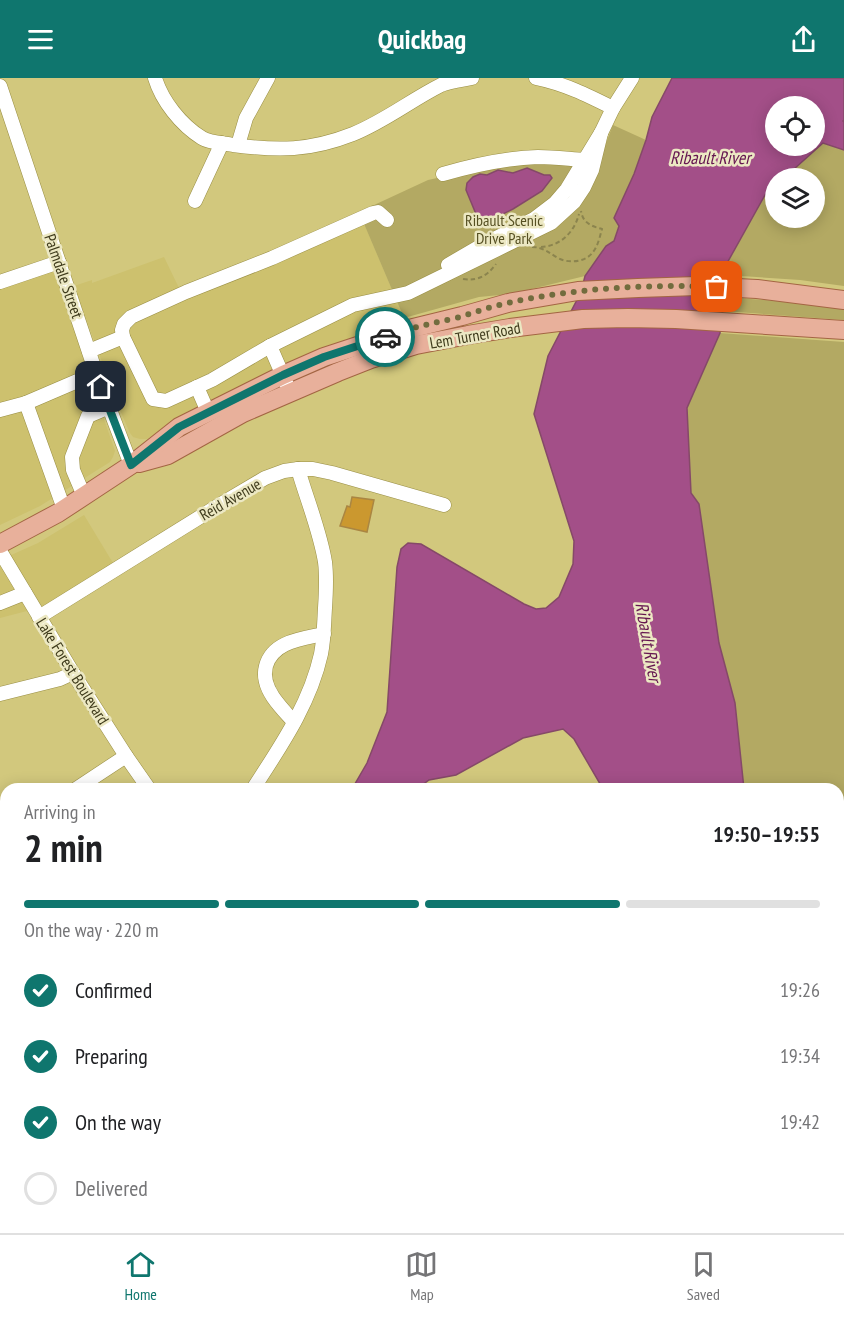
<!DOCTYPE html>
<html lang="en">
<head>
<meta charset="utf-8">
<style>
	body { margin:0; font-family:"PT Sans Narrow",sans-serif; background:#f2f2f2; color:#202124; height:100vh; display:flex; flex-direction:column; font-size:22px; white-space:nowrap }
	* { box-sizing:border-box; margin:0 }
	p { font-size:20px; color:#757577 }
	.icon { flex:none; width:33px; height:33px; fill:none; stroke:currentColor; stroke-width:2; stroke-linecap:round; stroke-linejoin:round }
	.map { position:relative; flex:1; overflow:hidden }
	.sheet { position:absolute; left:0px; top:705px; width:844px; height:450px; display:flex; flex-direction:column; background:#fff; border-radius:18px 18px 0 0; box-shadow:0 3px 15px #0003 }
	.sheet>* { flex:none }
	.fabs { position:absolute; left:765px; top:18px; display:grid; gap:12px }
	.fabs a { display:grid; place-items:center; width:60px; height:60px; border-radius:50%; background:#fff; box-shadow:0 3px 15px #0003; font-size:30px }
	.pin { position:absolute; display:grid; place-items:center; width:51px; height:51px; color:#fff; margin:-26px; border-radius:12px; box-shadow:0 3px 9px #0006 }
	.courier { position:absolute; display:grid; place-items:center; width:60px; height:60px; margin:-30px; border:4px solid #0f766e; border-radius:50%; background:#fff; color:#222; box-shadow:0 2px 8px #0007 }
	.overview em { font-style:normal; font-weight:700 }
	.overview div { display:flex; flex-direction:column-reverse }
	.overview { display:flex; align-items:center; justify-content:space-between; height:102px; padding:0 24px }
	h1 { font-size:39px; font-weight:700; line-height:45px }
	.bar { display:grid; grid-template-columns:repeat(4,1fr); gap:9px 6px; align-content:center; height:72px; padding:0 24px }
	.bar i { height:8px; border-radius:4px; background:#e0e0e0 }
	.bar .selected { background:#0f766e }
	.bar p { grid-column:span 4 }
	ol { padding:0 24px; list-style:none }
	li { display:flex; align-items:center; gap:18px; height:66px }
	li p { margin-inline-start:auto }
	li .icon { padding:6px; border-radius:50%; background:#0f766e; color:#fff; stroke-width:4 }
	li:last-child { color:#757577 }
	li i { width:33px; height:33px; border:3px solid #e0e0e0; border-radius:50% }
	header { display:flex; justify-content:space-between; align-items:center; height:78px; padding:0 24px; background:#0f766e; color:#fff; font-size:27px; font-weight:700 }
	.tabs { display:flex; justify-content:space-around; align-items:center; height:84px; border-top:2px solid #e0e0e0; background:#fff; font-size:16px; color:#757577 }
	.tabs a { display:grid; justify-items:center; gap:3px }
	.tabs .selected { color:#0f766e }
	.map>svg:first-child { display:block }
	.built { fill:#cdc16e }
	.green { fill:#b3a963 }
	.water { fill:#a34f88; stroke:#854968; stroke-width:1.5; fill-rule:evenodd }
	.building { fill:#cb982f; stroke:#aa8642; stroke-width:1.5 }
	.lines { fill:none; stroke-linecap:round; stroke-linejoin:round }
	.minor-casing { stroke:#998e44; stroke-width:15 }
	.major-casing { stroke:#a36543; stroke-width:20 }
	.path { stroke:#8b844e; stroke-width:2; stroke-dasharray:4.5 3; stroke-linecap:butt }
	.minor { stroke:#fff; stroke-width:14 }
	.major { stroke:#e8b09b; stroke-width:18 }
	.done { stroke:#726c3e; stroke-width:6; stroke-dasharray:0 10.8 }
	.route { stroke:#0f766e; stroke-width:8 }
	.labels { text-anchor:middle; stroke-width:5; stroke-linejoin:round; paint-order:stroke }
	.park-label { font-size:16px; fill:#565023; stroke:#ece8c3 }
	.street-label { font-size:16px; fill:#3f3b1c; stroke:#ece8c3 }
	.water-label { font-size:18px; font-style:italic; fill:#651650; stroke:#ece8c3 }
</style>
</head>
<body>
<header><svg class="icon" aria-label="menu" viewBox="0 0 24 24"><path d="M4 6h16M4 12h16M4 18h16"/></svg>Quickbag<svg class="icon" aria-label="share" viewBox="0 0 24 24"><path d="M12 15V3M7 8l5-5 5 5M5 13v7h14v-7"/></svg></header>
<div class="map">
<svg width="844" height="1155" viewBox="0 0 844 1155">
	<rect width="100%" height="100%" fill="#d2c87d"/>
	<!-- built -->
	<g class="built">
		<polygon points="359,134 404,240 225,315 147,361 140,361 133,359 130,355 119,330 74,208 92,202 92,205 164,179 180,212"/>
		<polygon points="56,192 88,295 115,373 113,379 110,384 40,428 0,447 0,211"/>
		<polygon points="84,437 113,485 46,528 0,540 0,482 38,465"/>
	</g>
	<!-- green -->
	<g class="green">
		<polygon points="613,47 646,62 634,96 614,163 606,168 585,198 511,216 479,219 404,240 359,134 428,102 487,89 526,84 567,86 594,96"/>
		<polygon points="823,65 844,72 844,208 800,202 726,197 726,187 765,117 775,108 776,140 814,140 814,100 784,100"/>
		<polygon points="724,219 792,224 844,231 844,242 723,233"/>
		<polygon points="720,255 844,264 844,845 839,846 838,711 744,711 735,625 719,565 699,426 691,415 687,330"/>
	</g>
	<!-- water -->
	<g class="water">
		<path d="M672,0h172v42l-1,1 1,1v28l-21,-7 -39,35h-8l-1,8 -10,9 -39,70 -6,68 -33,75 4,85 8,11 20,139 16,60 9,86h-141l-29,-50 -11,-10 -40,9 -67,37 -27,5 -12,9h-65l15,-26 20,-51 10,-145 4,-18 7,-6 13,1 103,60 12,5 10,-1 13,-11 14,-33 1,-23 -40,-127 14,-58 33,-64 4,-16 21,-30 8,-5 5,-15 -5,-8 20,-44 12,-34 6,-23zM776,28h38v40h-38z"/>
		<polygon points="527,90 544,97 550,97 552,100 542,113 513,131 489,143 481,141 476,136 466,112 467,105 473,99 480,96 487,97 498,92 513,95"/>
		<polygon points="844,845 844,1093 838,1090 838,846"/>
	</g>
	<!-- building -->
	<polygon class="building" points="352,419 374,422 367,454 340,448 347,428 350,429"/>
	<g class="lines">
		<defs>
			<g id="minor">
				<path d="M155,0c7,23 26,47 47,60 8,5 21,5 31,7 45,6 77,6 120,-11 32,-13 58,-34 88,-49 9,-4 21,-5 31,-7"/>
				<path d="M536,0c29,6 51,17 77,30"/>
				<polyline points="0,8 96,295 131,387"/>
				<polyline points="238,67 246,40 268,0"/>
				<path d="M443,96c31,-9 63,-16 95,-17 16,0 31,2 47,3"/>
				<polyline points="195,123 222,65"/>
				<polyline points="448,187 484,166 534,141 555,125 567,111 601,55 613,30 632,0"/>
				<polyline points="0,204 59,184"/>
				<polyline points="123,259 122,252 124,246 131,239 186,214 272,180 373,135 378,134 387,142"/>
				<polyline points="89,273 123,259 153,321 166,323 212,302 270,268"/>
				<polyline points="197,309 208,334"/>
				<polyline points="290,314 270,268 353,227 408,215 551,145 574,124 584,109 592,92 601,55"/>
				<polyline points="26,325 96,295"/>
				<polyline points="0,332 26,325 64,431"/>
				<polyline points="84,418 73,392 72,379 88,338 109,329"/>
				<polyline points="0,473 73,595 126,678 149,711"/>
				<polyline points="0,525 25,515"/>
				<polyline points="39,539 216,429 265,400 284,393 298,391 313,391 332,395 444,427"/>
				<polyline points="0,616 60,601 73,595"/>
				<path d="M294,644c-7,-8 -15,-16 -21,-25 -6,-9 -10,-20 -7,-31 7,-25 36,-27 58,-32"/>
				<polyline points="76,711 126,678"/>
				<path d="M253,711c27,-42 57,-85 68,-135 3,-15 3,-30 4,-46 1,-15 2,-30 0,-46 -5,-31 -18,-62 -27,-93"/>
				<polyline points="0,755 6,753"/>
				<polyline points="0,984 6,986"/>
				<polyline points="0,1149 27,1155"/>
				<polyline points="421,1149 424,1155"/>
				<polyline points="617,1149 625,1155"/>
				<polyline points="159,1155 160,1149"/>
				<polyline points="307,1155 309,1149"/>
			</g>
			<g id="major">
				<polyline points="139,385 168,377 243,335 338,294 371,281 416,267 468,257 510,250 583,241 628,240 676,241 844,252"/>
				<polyline points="0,466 58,435 90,414 131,387 179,349 283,297 324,279 409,251 462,238 508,225 578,213 638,210 697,208 757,211 844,222"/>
			</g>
		</defs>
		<!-- minor casing -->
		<use href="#minor" class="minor-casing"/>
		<!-- major casing -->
		<use href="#major" class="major-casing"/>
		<!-- path -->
		<g class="path">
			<path d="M532,169c11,0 17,6 26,11 11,6 28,4 35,-6 5,-6 7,-16 9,-23 -11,-3 -19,-6 -21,-18"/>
			<path d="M541,169c19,-1 33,-14 38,-33"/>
			<path d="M463,201c15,2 24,-3 33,-15"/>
		</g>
		<!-- minor -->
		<use href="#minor" class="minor"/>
		<!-- major -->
		<use href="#major" class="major"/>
	</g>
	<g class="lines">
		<!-- done -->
		<path class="done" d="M385,259c24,-9 49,-14 75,-20 16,-5 32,-11 48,-14 67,-15 141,-19 209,-16"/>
		<!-- route -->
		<polyline class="route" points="101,309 131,387 179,349 283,297 324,279 385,259"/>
	</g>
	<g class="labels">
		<!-- park labels -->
		<g class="park-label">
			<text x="504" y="148">Ribault Scenic<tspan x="504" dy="18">Drive Park</tspan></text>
		</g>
		<!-- street labels -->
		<g class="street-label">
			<text transform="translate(64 198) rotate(71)" y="6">Palmdale Street</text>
			<text transform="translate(475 257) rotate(-10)" y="6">Lem Turner Road</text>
			<text transform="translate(230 421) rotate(-30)" y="6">Reid Avenue</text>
			<text transform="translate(73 593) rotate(58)" y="6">Lake Forest Boulevard</text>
		</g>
		<!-- water labels -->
		<g class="water-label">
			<text x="710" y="86">Ribault River</text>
			<text transform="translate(648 564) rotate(80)" y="6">Ribault River</text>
		</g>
	</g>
</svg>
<div class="fabs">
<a><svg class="icon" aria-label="locate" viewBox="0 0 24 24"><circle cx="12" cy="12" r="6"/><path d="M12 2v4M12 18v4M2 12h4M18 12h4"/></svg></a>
<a><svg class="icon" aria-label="layers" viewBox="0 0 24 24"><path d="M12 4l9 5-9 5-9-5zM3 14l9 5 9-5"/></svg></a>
</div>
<div class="pin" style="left:717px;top:209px;background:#ea580c"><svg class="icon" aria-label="bag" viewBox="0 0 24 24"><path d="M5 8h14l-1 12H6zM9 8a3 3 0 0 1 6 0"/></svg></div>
<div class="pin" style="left:101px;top:309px;background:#1f2937"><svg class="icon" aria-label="home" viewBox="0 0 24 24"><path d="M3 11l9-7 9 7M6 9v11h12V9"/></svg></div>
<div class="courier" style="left:385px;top:259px"><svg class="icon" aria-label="car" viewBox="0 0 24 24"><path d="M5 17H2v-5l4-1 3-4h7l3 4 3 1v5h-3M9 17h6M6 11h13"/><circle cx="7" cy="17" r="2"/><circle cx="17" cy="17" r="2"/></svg></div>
<section class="sheet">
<div class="overview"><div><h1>2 min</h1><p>Arriving in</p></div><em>19:50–19:55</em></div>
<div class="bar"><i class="selected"></i><i class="selected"></i><i class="selected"></i><i></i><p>On the way · 220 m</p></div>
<ol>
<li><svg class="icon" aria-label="check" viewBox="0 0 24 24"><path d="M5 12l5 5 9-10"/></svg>Confirmed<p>19:26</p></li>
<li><svg class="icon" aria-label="check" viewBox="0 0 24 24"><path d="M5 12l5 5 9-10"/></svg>Preparing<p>19:34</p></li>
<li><svg class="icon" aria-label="check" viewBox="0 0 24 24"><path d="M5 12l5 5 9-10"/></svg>On the way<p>19:42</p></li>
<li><i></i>Delivered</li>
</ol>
</section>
</div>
<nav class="tabs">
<a class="selected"><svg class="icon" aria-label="home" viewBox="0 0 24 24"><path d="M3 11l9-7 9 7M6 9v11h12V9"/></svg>Home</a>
<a><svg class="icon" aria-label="map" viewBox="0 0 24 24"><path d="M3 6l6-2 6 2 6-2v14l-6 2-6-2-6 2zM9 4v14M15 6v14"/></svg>Map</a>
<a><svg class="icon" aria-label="saved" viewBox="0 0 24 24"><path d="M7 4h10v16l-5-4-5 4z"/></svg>Saved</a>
</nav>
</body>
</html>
